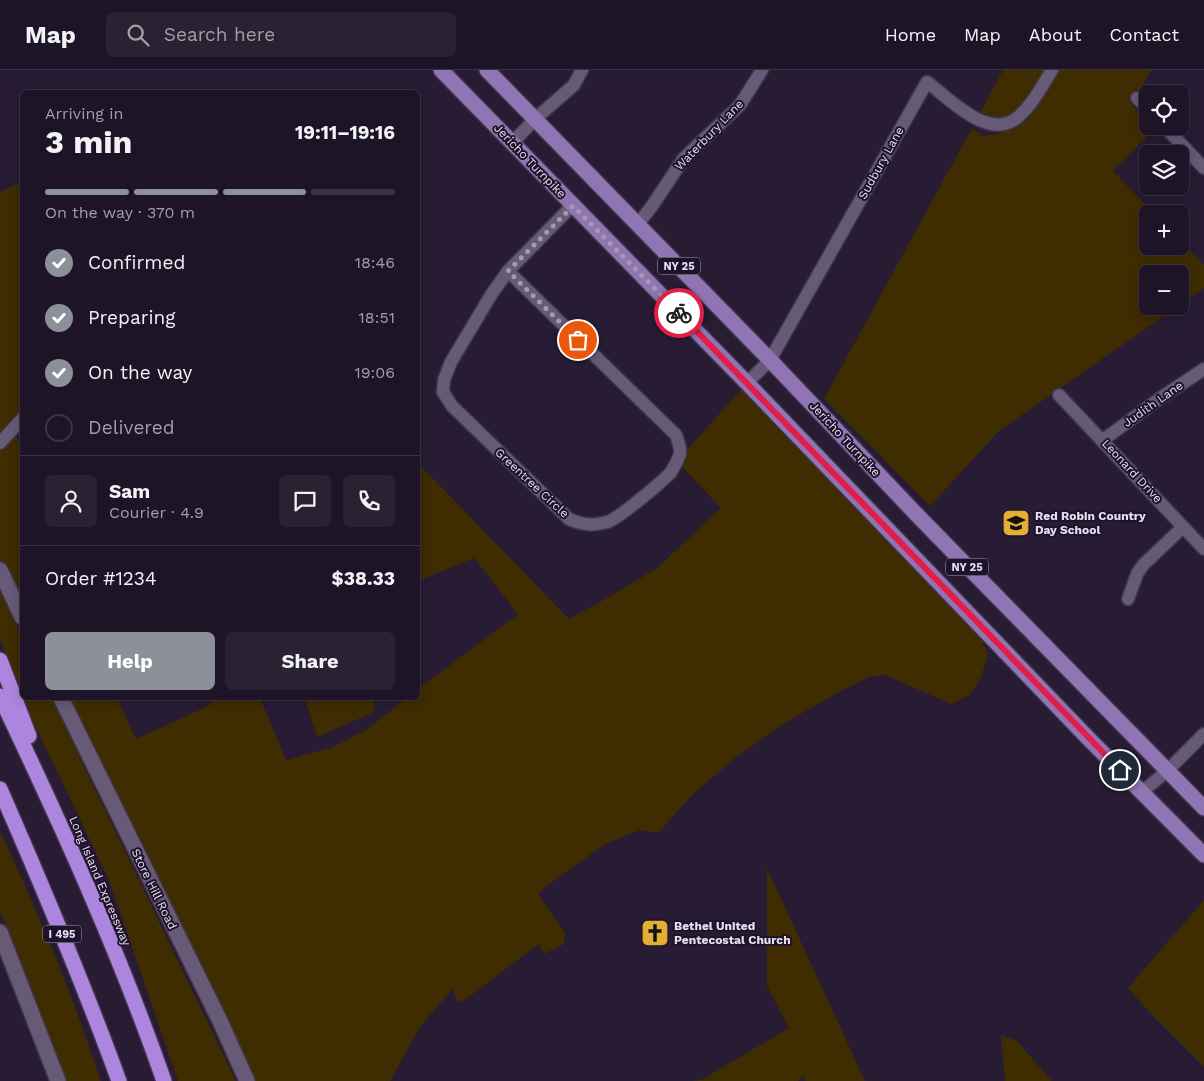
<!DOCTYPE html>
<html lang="en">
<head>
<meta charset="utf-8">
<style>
	body { margin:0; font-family:"Work Sans",sans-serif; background:#2a2233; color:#f1f3f6; height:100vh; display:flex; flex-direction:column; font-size:19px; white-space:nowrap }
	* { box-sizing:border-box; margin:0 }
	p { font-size:16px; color:#a09fa7 }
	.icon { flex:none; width:28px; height:28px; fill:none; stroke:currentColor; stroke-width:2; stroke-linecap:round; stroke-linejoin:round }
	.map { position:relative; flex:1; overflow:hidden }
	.panel { position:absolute; left:20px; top:20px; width:400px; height:610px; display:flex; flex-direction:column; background:#1d1527; border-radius:8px; box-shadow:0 2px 12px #0003,0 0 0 1px #3b3444 }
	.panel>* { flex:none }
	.buttons { position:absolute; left:1139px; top:15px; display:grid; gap:10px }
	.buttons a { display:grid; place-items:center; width:50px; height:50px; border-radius:8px; background:#1d1527; box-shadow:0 2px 12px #0003,0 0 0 1px #3b3444; font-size:25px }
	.pin { position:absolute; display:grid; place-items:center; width:42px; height:42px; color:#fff; margin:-21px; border:2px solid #fff; border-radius:50%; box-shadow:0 1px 5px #0007 }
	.courier { position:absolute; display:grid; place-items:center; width:50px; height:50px; margin:-25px; border:4px solid #e11d48; border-radius:50%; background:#fff; color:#222; box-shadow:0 1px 6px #0007 }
	.head em { font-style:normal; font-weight:700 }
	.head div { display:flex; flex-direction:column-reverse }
	.head { display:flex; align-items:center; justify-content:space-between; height:85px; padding:0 25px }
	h1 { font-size:32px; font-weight:700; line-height:38px }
	.bar { display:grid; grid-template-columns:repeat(4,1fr); gap:8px 5px; align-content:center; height:60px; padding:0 25px }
	.bar i { height:6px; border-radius:4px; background:#3b3444 }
	.bar .selected { background:#8c9099 }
	.bar p { grid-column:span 4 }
	.line { display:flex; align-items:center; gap:12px; padding:0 25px; border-top:1px solid #3b3444 }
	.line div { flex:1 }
	.round { display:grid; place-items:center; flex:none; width:52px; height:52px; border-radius:8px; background:#2a2233 }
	ol { padding:0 25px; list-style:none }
	li { display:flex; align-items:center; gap:15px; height:55px }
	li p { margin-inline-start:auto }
	li .icon { padding:5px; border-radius:50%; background:#8c9099; color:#fff; stroke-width:4 }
	li:last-child { color:#a09fa7 }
	li i { width:28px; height:28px; border:2px solid #3b3444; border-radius:50% }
	.button { display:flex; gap:10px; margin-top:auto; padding:10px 25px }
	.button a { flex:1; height:58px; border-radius:8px; background:#8c9099; color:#fff; font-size:20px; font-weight:700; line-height:58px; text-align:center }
	.button a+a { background:#2a2233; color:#f1f3f6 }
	header { display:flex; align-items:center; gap:30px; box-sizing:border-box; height:70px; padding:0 25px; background:#1d1527; border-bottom:1px solid #3b3444 }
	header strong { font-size:24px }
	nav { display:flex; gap:28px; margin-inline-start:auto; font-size:18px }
	.search { width:350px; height:45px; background:#2a2233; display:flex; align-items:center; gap:12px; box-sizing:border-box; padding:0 18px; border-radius:8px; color:#a09fa7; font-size:19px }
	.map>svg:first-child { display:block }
	.green { fill:#3f2c01 }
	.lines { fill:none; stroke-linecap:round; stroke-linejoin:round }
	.street-casing { stroke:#3f364a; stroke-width:15 }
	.secondary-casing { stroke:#3f364a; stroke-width:18 }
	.primary-casing { stroke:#3f364a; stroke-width:18 }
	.highway-casing { stroke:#3f364a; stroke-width:18 }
	.street { stroke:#665a76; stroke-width:12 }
	.secondary { stroke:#665a76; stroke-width:15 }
	.primary { stroke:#9174b4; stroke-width:15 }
	.highway { stroke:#ad85de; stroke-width:15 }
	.done { stroke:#a49baf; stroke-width:5; stroke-dasharray:0 9 }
	.route { stroke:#e11d48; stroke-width:6 }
	.labels { text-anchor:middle; stroke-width:4; stroke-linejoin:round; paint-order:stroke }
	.shield { fill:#1e132a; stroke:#aba2b5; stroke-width:1 }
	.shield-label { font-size:11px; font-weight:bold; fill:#e7e0f1 }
	.street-label { font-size:12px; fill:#e7e0f1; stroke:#1e132a }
	.poi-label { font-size:12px; font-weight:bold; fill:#e7e0f1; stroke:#1e132a; text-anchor:start }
</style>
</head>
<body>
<header>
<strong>Map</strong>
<div class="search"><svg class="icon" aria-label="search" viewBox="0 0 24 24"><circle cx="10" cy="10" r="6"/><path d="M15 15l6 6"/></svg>Search here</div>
<nav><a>Home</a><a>Map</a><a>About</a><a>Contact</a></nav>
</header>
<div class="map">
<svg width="1204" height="1011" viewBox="0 0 1204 1011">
	<rect width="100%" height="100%" fill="#271c34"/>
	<!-- green -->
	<g class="green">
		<path d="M1003,0h41c-7,13 -32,53 -49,50 -5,-1 -11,-5 -15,-7z"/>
		<polygon points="1058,0 1151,0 1140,22 1130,32 1147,52 1148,56 1151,56 1154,60 1113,101 1154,144 1148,144 1148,176 1180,176 1180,171 1204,195 1204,218 1180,235 1180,204 1148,204 1148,236 1178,236 999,361 930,436 824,329 972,58 983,66 1001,63 1026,51"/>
		<polygon points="22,112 22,349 12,361 22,376 22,547 0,500 0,122"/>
		<polygon points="747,313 972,546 988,585 980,610 970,625 951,634 885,605 869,607 841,621 786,652 735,688 694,723 658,763 640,760 607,773 549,814 538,824 565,863 564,874 544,884 539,874 466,929 457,932 453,918 420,957 390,1011 246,1011 61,628 117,628 136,669 204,638 217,628 260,628 286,690 333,677 366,660 407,628 418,628 418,619 518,544 474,488 418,511 418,393 569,549 607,528 657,498 721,438 677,391"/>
		<polygon points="0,520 22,568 22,628 51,628 236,1011 178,1011 109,810 27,639 0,569"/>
		<polygon points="305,628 374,628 374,642 317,667"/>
		<path d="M0,761c38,81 73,165 101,250h-34l-67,-170z"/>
		<polygon points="767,798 865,1011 806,1011 803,1006 798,1011 693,1011 703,1009 789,958 767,916"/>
		<polygon points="1204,830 1204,997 1150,943 1128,918"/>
		<polygon points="1001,965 1017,971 1052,1011 1005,1011"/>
	</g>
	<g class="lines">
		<defs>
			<g id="street">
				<polyline points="1137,28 1148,39"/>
				<polyline points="1164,56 1204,98"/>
				<polyline points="512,73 535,49 574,15 582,0"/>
				<polyline points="638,154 652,136 684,88 740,35 762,0"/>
				<path d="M508,201l168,164c2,7 5,12 4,19 -2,6 -6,13 -9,18 -8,9 -54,48 -64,50 -15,4 -24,3 -38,-3l-117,-113 -9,-14 1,-12 7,-18 40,-67z"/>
				<polyline points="508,201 573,135"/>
				<path d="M747,313l23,-23 157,-278c23,17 62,60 91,35 15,-13 24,-31 34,-47"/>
				<polyline points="1059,325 1204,479"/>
				<polyline points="1103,370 1159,329 1204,299"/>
				<polyline points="0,373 22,349"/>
				<polyline points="1128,529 1137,504 1143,495 1183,457"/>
				<polyline points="1142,722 1167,701 1204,664"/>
			</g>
			<g id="secondary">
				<polyline points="0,500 22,547"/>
				<polyline points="61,628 220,951 247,1011"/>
				<polyline points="0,862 58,1011"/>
			</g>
			<g id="primary">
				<polyline points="441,0 747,313 1086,666 1204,785"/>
				<polyline points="487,0 770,290 919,447 1204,738"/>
			</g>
			<g id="highway">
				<polyline points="0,590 29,666"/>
				<path d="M0,626c60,126 118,253 164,385"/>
				<path d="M0,719c42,96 83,193 119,292"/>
			</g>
		</defs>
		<!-- street casing -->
		<use href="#street" class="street-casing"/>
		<!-- secondary casing -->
		<use href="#secondary" class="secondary-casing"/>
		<!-- primary casing -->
		<use href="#primary" class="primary-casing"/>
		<!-- highway casing -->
		<use href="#highway" class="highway-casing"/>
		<!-- street -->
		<use href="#street" class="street"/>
		<!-- secondary -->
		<use href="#secondary" class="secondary"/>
		<!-- primary -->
		<use href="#primary" class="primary"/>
		<!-- highway -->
		<use href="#highway" class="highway"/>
	</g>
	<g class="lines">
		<!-- done -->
		<polyline class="done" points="578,270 508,201 573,136 679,243"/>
		<!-- route -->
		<polyline class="route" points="679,243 1120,700"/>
	</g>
	<!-- icons -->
	<defs>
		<symbol id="school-square" viewBox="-11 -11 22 22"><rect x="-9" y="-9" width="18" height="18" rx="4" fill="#e4ad35" stroke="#1e132a"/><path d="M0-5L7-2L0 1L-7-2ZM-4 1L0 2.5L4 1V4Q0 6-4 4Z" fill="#111"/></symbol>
		<symbol id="church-square" viewBox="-11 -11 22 22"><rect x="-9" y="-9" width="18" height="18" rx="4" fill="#e4ad35" stroke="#1e132a"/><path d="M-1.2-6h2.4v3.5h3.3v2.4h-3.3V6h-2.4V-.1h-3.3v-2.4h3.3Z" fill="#111"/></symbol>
	</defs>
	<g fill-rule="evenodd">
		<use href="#school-square" x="1000" y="437" width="32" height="32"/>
		<use href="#church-square" x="639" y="847" width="32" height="32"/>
	</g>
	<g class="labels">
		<!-- shield labels -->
		<g class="shield">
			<rect x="658" y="187.5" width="42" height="17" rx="4"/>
			<rect x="946" y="488.5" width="42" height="17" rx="4"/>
			<rect x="43" y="855.5" width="38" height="17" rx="4"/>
		</g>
		<g class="shield-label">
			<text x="679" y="200">NY 25</text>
			<text x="967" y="501">NY 25</text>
			<text x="62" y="868">I 495</text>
		</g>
		<!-- street labels -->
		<g class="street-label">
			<text transform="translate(709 65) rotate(-46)" y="4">Waterbury Lane</text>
			<text transform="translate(530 91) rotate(46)" y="4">Jericho Turnpike</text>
			<text transform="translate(881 93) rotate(-61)" y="4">Sudbury Lane</text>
			<text transform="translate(1153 334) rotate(-35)" y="4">Judith Lane</text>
			<text transform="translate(845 369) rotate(47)" y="4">Jericho Turnpike</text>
			<text transform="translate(1132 401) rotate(47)" y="4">Leonard Drive</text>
			<text transform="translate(532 413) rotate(43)" y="4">Greentree Circle</text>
			<text transform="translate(100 811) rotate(67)" y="4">Long Island Expressway</text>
			<text transform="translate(154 819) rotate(64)" y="4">Store Hill Road</text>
		</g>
		<!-- poi labels -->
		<g class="poi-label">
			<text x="1035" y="450">Red Robin Country<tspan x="1035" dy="14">Day School</tspan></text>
			<text x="674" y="860">Bethel United<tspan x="674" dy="14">Pentecostal Church</tspan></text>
		</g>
	</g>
</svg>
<div class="buttons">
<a><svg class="icon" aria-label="locate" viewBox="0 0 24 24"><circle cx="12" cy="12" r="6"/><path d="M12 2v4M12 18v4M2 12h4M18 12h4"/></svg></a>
<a><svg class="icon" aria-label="layers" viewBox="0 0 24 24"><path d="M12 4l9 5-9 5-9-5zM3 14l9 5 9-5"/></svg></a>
<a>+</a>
<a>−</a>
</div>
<div class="pin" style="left:578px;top:270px;background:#ea580c"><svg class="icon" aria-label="bag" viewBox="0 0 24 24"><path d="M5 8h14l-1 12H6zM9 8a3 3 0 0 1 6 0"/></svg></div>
<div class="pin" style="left:1120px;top:700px;background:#1f2937"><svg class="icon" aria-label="home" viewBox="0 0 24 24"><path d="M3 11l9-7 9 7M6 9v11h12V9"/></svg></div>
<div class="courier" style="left:679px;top:243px"><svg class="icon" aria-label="bike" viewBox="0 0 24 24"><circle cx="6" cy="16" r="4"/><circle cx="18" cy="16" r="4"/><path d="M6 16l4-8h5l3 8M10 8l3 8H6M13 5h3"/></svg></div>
<section class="panel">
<div class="head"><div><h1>3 min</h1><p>Arriving in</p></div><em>19:11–19:16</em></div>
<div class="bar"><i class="selected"></i><i class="selected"></i><i class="selected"></i><i></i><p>On the way · 370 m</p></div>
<ol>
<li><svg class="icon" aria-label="check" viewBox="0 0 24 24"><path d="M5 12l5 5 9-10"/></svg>Confirmed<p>18:46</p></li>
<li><svg class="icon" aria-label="check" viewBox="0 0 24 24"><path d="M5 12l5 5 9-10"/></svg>Preparing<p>18:51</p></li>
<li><svg class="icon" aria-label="check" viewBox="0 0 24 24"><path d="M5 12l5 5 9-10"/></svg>On the way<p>19:06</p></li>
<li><i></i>Delivered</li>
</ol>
<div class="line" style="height:90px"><a class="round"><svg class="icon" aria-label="person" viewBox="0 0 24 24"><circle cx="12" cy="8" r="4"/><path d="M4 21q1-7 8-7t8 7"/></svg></a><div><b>Sam</b><p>Courier · 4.9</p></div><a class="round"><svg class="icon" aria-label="chat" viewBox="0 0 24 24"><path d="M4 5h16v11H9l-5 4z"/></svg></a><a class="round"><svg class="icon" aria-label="phone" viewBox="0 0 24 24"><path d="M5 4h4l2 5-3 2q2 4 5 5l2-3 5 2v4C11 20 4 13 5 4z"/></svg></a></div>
<div class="line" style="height:65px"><div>Order #1234</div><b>$38.33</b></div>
<div class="button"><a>Help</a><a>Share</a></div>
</section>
</div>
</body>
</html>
